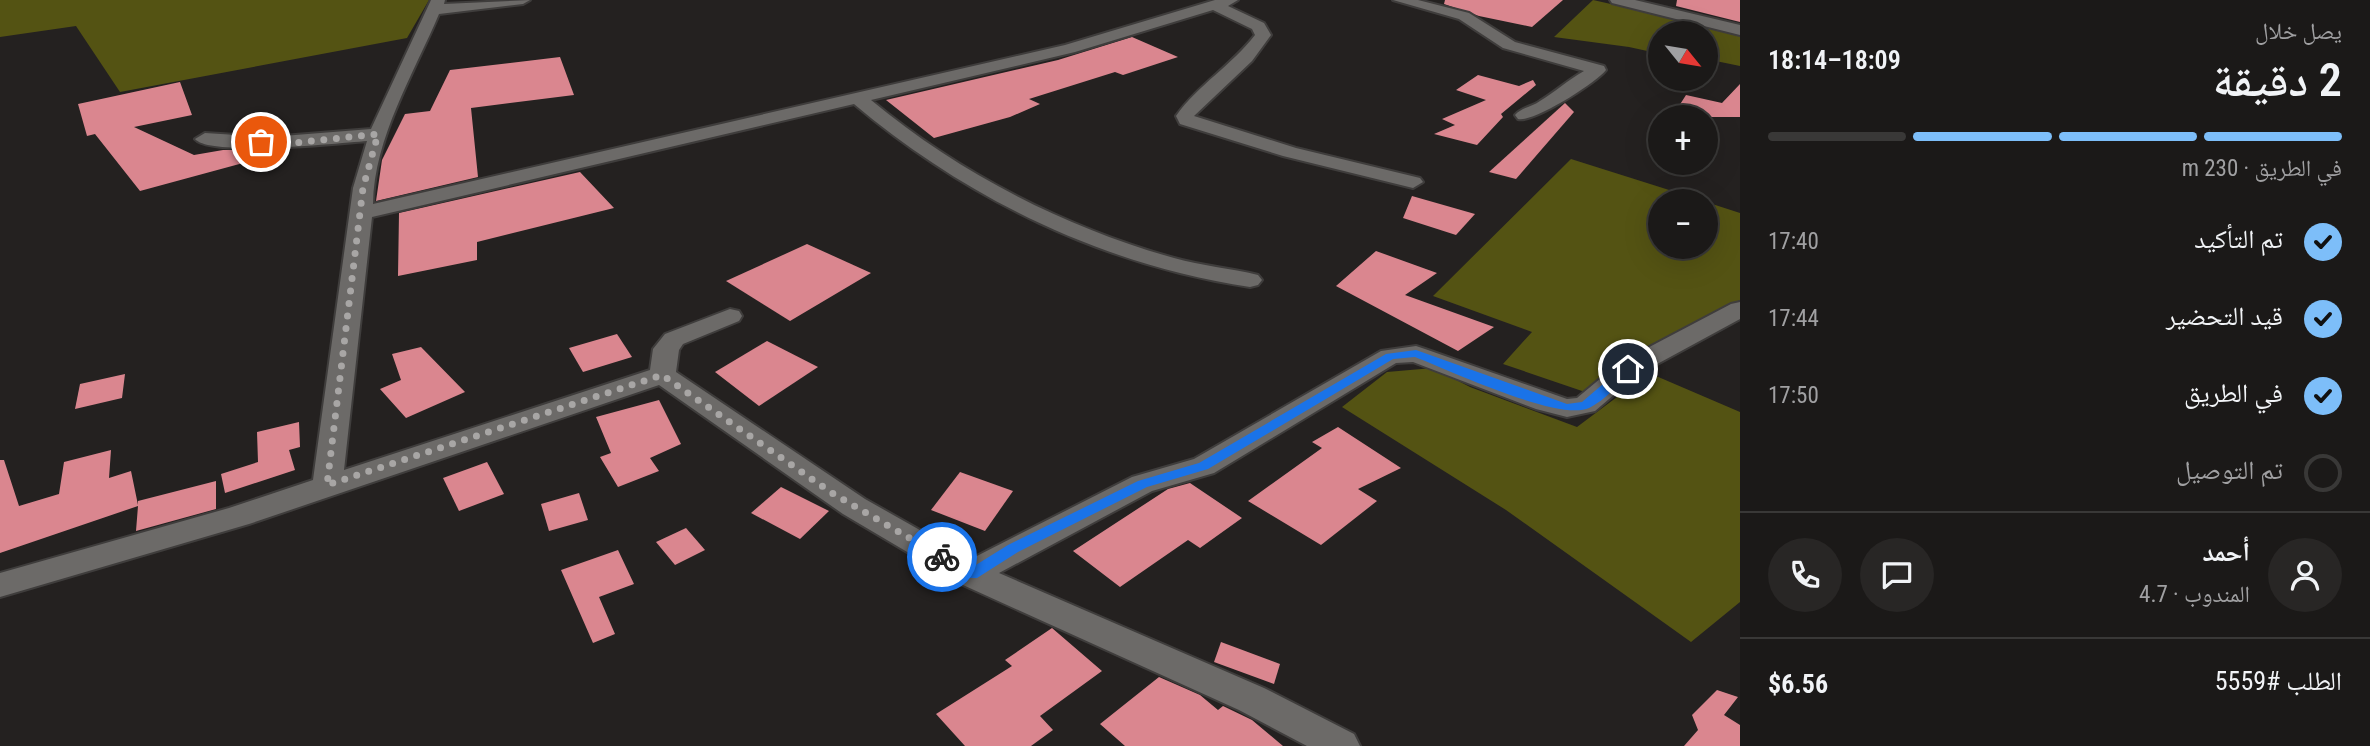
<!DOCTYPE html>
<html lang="ar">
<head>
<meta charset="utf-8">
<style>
	body { margin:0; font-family:"Roboto Condensed","Noto Naskh Arabic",sans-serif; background:#282625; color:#f1f3f6; direction:rtl; height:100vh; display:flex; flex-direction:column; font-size:26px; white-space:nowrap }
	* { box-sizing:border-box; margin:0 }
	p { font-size:23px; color:#a0a0a2 }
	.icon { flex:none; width:38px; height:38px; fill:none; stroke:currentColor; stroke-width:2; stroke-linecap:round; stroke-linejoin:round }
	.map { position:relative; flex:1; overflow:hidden; direction:ltr }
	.panel { display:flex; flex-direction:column; background:#1b1918; width:630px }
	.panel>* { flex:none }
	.needle { width:46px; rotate:120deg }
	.tools { position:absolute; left:1648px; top:21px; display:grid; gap:14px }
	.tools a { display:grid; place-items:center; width:70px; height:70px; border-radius:50%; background:#1b1918; box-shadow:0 7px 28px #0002,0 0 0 2px #393837; font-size:35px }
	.pin { position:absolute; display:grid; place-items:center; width:60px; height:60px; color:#fff; margin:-30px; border:4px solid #fff; border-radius:50%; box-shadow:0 2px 7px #0007 }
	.courier { position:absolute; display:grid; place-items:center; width:70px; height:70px; margin:-35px; border:5px solid #1a73e8; border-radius:50%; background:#fff; color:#222; box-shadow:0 2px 9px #0007 }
	.head em { font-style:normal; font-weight:600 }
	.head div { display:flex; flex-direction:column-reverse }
	.head { display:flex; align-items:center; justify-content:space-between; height:119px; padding:0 28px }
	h1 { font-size:46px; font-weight:600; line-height:52px }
	.bar { display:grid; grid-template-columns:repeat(4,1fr); gap:10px 7px; align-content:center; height:84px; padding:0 28px }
	.bar i { height:9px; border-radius:5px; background:#393837 }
	.bar .selected { background:#7dbef9 }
	.bar p { grid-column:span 4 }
	.line { display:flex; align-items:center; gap:18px; padding:0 28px; border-top:2px solid #393837 }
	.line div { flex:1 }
	.round { display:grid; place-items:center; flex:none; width:74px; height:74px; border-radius:37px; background:#282625 }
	ol { padding:0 28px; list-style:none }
	li { display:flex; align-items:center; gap:21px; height:77px }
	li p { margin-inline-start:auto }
	li .icon { padding:7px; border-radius:50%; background:#7dbef9; color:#111; stroke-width:4 }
	li:last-child { color:#a0a0a2 }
	li i { width:38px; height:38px; border:4px solid #393837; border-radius:50% }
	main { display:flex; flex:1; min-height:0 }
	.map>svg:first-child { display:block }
	.forest { fill:#545313 }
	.building { fill:#da868f }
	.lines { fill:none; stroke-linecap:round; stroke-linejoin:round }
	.minor-casing { stroke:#3f3d3c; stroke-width:4 }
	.minor { fill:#6c6a68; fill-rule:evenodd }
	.route { fill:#1a73e8 }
	.done { stroke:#a8a6a5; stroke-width:7; stroke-dasharray:0 12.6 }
</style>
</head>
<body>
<main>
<section class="panel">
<div class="head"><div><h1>2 دقيقة</h1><p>يصل خلال</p></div><em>18:09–18:14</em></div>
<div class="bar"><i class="selected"></i><i class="selected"></i><i class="selected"></i><i></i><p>في الطريق · 230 m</p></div>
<ol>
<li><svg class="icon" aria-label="check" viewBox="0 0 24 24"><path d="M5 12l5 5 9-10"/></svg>تم التأكيد<p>17:40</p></li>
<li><svg class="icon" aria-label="check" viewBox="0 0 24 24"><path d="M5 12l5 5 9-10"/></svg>قيد التحضير<p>17:44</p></li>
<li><svg class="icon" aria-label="check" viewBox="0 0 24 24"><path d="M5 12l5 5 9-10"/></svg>في الطريق<p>17:50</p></li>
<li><i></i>تم التوصيل</li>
</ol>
<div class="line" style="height:126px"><a class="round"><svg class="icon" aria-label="person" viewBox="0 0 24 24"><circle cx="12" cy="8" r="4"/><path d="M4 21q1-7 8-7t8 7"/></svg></a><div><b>أحمد</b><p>المندوب · 4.7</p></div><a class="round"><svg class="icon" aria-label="chat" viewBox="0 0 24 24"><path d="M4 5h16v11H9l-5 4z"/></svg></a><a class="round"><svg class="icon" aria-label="phone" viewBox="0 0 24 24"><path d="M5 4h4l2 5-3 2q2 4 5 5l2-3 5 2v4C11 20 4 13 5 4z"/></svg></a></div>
<div class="line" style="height:91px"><div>الطلب #5559</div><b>$6.56</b></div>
</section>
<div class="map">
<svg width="1740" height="746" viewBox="0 0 1740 746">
	<rect width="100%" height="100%" fill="#242120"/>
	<!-- forest -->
	<g class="forest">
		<polygon points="0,0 429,0 407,38 120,92 76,26 0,37"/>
		<polygon points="1593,0 1740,33 1740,66 1706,59 1706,33 1661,33 1661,54 1629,47 1554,37"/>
		<polygon points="1571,159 1704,201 1661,201 1661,247 1706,247 1706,202 1740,213 1740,300 1621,362 1585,392 1503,364 1532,332 1433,296"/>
		<polygon points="1433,368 1470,387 1577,427 1649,373 1740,412 1740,602 1691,642 1506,510 1342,407 1387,372"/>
	</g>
	<!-- building -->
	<g class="building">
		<polygon points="1445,0 1563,0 1532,27 1479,16 1444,4"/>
		<polygon points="1677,0 1740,0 1740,22 1676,6"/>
		<polygon points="1132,37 1178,57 1123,75 1115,72 1029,99 1040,104 1010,117 934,138 886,100 1058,60"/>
		<polygon points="560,57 574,95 471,108 478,177 376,201 382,160 405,114 430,111 450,70"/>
		<polygon points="1478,75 1519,86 1533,80 1536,85 1501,114 1503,117 1477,145 1434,134 1455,125 1442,119 1486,100 1456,90"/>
		<polygon points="180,82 192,115 134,127 194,155 223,150 268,150 269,156 140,191 95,134 87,136 78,104"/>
		<polygon points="1740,84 1740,117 1672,117 1686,95 1722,103"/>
		<polygon points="1565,103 1574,112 1516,179 1489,172"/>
		<polygon points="580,172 614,208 477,242 477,260 398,276 399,213"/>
		<polygon points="1412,196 1475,214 1456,235 1403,218"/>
		<polygon points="807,244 871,273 790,321 726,281"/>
		<polygon points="1376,251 1437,273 1405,295 1494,327 1458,351 1336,286"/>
		<polygon points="617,334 632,357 583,372 569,348"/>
		<polygon points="767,341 818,367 759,406 715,372"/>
		<polygon points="421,347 465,392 406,418 380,389 401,380 392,354"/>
		<polygon points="125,374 122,398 75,409 80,384"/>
		<polygon points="659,400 681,444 650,458 659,471 618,487 600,457 611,453 596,417"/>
		<polygon points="299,422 300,447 289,450 295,470 225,493 221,474 258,462 257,432"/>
		<polygon points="1338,427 1401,468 1358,489 1377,501 1321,545 1248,501 1322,448 1312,442"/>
		<polygon points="111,450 109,478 131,471 138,505 138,501 216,481 216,509 136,531 138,506 0,553 0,460 4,460 19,506 59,494 64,462"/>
		<polygon points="487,462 504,494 459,511 443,478"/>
		<polygon points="960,472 1013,491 985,531 931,510"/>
		<polygon points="1190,483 1242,518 1200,548 1188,540 1120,587 1073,551 1168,489"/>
		<polygon points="781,487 829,511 800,539 751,513"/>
		<polygon points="579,493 588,520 549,531 541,504"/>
		<polygon points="686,528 705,550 675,565 656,542"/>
		<polygon points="618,550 634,584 599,597 615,634 593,643 561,570"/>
		<polygon points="1052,628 1102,671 1040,716 1053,730 1031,746 965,746 936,714 1012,666 1005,660"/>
		<polygon points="1221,642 1280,664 1274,684 1214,662"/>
		<polygon points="1159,677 1200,695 1218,710 1223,706 1252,720 1283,746 1125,746 1100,724"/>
		<polygon points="1717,690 1738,697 1724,715 1740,725 1740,746 1684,746 1698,730 1692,715"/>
	</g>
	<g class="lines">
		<defs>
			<g id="minor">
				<path d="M431,0h14l-1,4 86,-4 -7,4 -84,10c-25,59 -65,124 -66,190l692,-159 150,-45h23l-10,6 36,17 7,12 -19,26 -58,55 102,32 124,30 3,4 -10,6 -130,-32 -103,-32 -4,-8c22,-31 56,-51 79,-81l-3,-6 -39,-19 -138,42 -204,48c88,73 193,127 303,158 28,8 56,10 84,17l4,5 -4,5 -8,2c-147,-22 -283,-88 -396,-183l-482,113 -28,253 306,-100 3,-21 12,-15 65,-25 9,2 3,5 -3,5 -56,23 -4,6 -3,22 189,127 106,60 161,-82 62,-18 187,-108 35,-5 9,3 142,50 10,-1 42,-35 112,-59 9,-2v17l-103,56 -42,36 -28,6 -31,-8 -123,-47 -17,1 -182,110 -62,18 -153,82 265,115 90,46 6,12h-53l-68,-36 -276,-125 -120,-71 -184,-129 -410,139 -249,73v-24l229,-65 84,-28 40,-292 14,-47c-27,2 -157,16 -172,-2l10,-6 65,4 101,-8z"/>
				<path d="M1393,0h25l51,13 46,29 89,24 2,4c-10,13 -73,53 -88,49l-3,-4c7,-8 17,-8 25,-14 15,-9 28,-21 44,-30l-81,-23 -44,-29z"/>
				<polygon points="1610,0 1635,0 1740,25 1740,35 1612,3"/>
			</g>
		</defs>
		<!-- minor casing -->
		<use href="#minor" class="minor-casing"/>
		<!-- minor -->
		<use href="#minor" class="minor"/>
	</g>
	<!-- route -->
	<path class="route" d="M1416,350l151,54 15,-2 42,-36 10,3c-11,12 -30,32 -45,39 -30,14 -140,-38 -174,-51l-22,2 -185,110 -61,18 -129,65 -41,26h-10l-32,-21 7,-5 29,16 37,-23 130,-64 61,-18 187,-109z"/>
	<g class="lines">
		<!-- done -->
		<polyline class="done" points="261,142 293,143 378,134 363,188 327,485 662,375 832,493 942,557"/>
	</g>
</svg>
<div class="tools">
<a><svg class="needle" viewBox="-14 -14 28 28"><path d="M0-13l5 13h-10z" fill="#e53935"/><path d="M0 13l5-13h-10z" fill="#a0a0a2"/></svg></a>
<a>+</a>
<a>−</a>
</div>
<div class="pin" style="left:261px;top:142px;background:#ea580c"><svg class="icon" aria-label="bag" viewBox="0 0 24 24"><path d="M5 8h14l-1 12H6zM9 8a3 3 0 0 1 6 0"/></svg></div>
<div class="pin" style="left:1628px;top:369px;background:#1f2937"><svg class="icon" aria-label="home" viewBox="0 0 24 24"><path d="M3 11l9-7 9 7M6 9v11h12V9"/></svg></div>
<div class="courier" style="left:942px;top:557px"><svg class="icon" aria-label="bike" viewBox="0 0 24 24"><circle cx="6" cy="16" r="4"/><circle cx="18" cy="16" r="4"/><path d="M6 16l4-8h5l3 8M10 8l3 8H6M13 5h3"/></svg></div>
</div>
</main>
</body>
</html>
